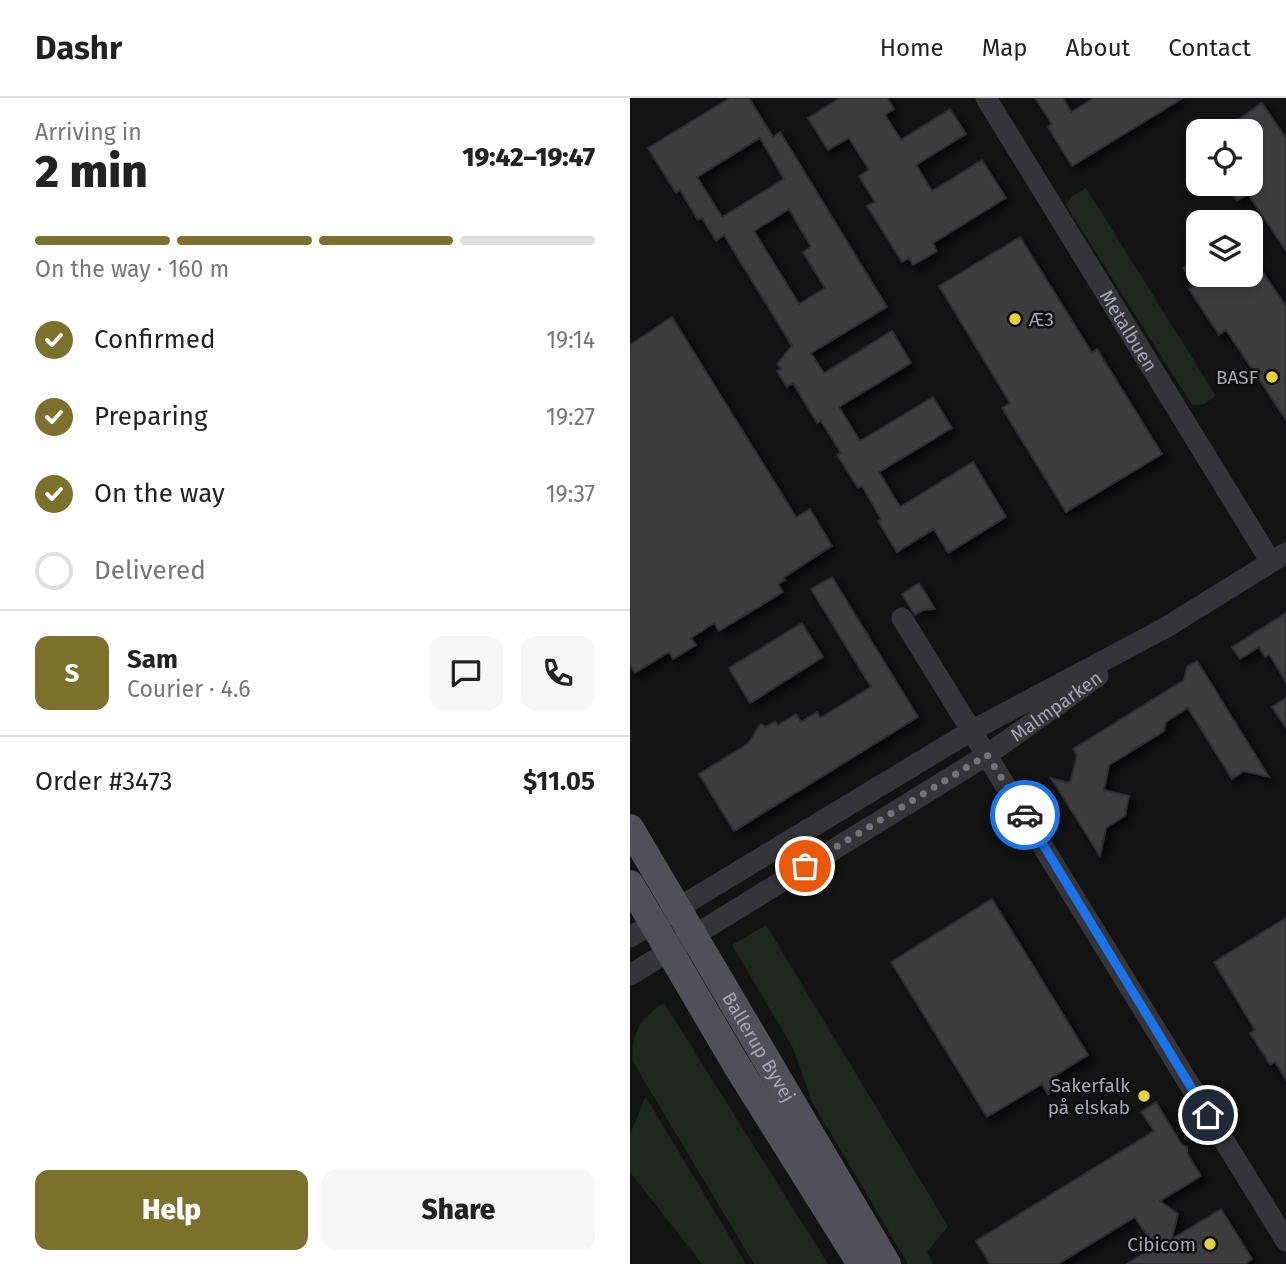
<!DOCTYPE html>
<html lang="en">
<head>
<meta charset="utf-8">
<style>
	body { margin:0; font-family:"Fira Sans",sans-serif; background:#f6f6f6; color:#222; height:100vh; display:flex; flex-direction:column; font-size:26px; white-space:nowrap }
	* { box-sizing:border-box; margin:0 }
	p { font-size:23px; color:#767676 }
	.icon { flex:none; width:38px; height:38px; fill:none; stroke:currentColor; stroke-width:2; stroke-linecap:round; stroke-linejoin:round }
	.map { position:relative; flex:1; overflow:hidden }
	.details { display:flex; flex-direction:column; background:#fff; width:630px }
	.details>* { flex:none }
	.buttons { position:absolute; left:556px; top:21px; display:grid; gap:14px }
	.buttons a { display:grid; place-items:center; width:77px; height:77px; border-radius:14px; background:#fff; box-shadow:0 4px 10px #0003; font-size:35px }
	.pin { position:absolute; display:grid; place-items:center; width:60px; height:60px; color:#fff; margin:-30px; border:4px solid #fff; border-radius:50%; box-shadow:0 2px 7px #0007 }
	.courier { position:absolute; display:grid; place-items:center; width:70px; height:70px; margin:-35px; border:5px solid #1a73e8; border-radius:50%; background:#fff; color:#222; box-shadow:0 2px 9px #0007 }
	.headline em { font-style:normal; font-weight:800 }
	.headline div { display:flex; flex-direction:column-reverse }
	.headline { display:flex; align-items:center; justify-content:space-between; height:119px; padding:0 35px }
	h1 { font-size:46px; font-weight:800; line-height:52px }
	.bar { display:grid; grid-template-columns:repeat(4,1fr); gap:10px 7px; align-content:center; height:84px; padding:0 35px }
	.bar i { height:9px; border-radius:5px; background:#e0e0e0 }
	.bar .current { background:#7b702c }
	.bar p { grid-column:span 4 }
	.line { display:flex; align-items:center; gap:18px; padding:0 35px; border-top:2px solid #e0e0e0 }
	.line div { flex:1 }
	.round { display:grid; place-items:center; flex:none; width:74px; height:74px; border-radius:14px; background:#f6f6f6 }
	ol { padding:0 35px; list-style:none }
	li { display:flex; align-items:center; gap:21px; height:77px }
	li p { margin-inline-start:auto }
	li .icon { padding:7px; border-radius:50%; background:#7b702c; color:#fff; stroke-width:4 }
	li:last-child { color:#767676 }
	li i { width:38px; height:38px; border:4px solid #e0e0e0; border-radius:50% }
	.button { display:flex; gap:14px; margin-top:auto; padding:14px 35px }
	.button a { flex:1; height:80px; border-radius:14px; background:#7b702c; color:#fff; font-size:28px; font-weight:800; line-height:80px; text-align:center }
	.button a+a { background:#f6f6f6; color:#222 }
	header { display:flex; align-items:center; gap:42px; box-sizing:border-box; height:98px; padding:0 35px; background:#fff; border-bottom:2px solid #e0e0e0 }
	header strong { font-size:33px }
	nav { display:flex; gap:38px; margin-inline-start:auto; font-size:24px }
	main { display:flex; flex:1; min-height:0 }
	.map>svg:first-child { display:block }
	.green { fill:#1f2721 }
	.building { fill:#3d3d41; stroke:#2d2d30; stroke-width:2; fill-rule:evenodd; filter:url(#shadow) }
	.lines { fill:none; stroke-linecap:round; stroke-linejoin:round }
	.minor { stroke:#343439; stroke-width:21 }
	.major { stroke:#505058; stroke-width:28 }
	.done { stroke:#72737c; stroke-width:7; stroke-dasharray:0 12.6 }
	.route { stroke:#1a73e8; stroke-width:9 }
	.poi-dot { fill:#e7d038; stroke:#0e0e0f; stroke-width:2.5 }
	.labels { text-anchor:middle; stroke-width:5; stroke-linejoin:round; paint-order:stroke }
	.poi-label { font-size:19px; fill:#a5a6b4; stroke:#0e0e0f; text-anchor:end }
	.street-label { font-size:19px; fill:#a5a6b4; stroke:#0e0e0f }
</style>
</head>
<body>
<header>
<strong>Dashr</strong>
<nav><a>Home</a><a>Map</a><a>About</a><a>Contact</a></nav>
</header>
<main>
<section class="details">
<div class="headline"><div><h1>2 min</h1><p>Arriving in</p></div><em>19:42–19:47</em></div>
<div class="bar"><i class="current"></i><i class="current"></i><i class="current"></i><i></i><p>On the way · 160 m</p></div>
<ol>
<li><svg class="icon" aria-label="check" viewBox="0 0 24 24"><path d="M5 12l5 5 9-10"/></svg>Confirmed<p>19:14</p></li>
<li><svg class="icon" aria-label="check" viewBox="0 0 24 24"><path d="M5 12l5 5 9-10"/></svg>Preparing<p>19:27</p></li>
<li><svg class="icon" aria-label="check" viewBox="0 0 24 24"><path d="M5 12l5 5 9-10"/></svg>On the way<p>19:37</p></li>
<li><i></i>Delivered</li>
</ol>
<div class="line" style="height:126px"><b class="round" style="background:#7b702c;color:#fff">S</b><div><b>Sam</b><p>Courier · 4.6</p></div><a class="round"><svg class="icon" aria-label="chat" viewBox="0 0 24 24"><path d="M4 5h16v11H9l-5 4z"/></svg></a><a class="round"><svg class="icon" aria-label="phone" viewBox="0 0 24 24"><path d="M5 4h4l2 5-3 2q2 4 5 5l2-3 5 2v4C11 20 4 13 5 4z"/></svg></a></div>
<div class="line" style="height:91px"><div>Order #3473</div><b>$11.05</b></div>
<div class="button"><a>Help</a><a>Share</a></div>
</section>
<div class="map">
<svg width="656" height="1166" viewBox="0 0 656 1166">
	<defs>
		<filter id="shadow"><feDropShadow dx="5" dy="5" stdDeviation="3.5" flood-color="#0009"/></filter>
	</defs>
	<rect width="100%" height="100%" fill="#131314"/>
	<!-- green -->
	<g class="green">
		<polygon points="456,90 586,298 572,307 562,307 436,107 441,99"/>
		<polygon points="136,827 318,1128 297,1154 304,1166 278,1166 182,1004 163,950 102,847"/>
		<path d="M34,905l164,261h-74l-121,-202c-3,-28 8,-45 31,-59z"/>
		<polygon points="15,1000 17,1001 116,1166 72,1166 0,1074 0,1037"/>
	</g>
	<!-- building -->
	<g class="building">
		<path d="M100,0h19l24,39 7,-5 107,175 -76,46 13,20 68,-42 19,32 -72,44 21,34 73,-44 19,31 -73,44 21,35 73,-45 33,55 -58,36 -14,-24 -37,23 -19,-31 3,-2 -19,-33 -4,2 -21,-33 4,-2 -20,-32 -4,2 -24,-40 -6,4 -10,-16 4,-2 -4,-5 15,-18 -68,-111 -8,6 -14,-23 -4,2 -18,-30 -4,3 -28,-45zM130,40l24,41 -62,38 -25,-40zM159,111l22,38 -8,5 22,36 -26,16 -45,-73z"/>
		<polygon points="210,0 257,0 264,11 255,17 271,42 320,11 336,36 286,67 302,93 352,62 376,100 303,145 307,153 283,167 279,160 272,164 237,108 245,104 229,78 239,72 219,40 198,52 178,20"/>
		<polygon points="405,0 433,0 441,14 464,0 553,0 442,68 418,29 422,26"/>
		<polygon points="632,5 656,40 656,153 618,96 607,103 595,86 621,86 621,33 592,33"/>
		<polygon points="390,139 462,255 467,251 532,356 436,414 372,310 380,305 309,188"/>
		<polygon points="621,157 656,208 656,322 596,232 589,237 559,191 565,187 553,170 569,159 569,177 621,177"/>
		<polygon points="42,219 166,419 180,411 202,448 153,480 155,482 148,486 153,494 89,533 84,525 61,540 66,547 43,561 39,554 5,575 0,567 0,247"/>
		<polygon points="202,479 288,619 104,733 69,676 119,645 130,626 136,629 145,623 148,627 166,616 171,624 187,614 190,620 241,589 181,491"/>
		<polygon points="289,485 305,511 293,512 285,517 272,496"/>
		<polygon points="656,515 656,584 639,556 635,559 629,549 610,561 602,549"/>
		<polygon points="172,525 193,559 120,605 99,570"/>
		<polygon points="567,563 639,679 614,673 602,681 558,610 536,624 534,633 479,667 474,692 499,698 495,718 476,730 470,758 421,680 440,685 447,657 443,651 554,582 557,569"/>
		<polygon points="656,600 656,630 642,609"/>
		<polygon points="362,801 458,957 423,979 429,989 418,996 412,986 357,1019 261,864"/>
		<polygon points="656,820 656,982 645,964 640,967 620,935 625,932 584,864"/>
		<polygon points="526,1004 552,1047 557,1049 557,1055 571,1078 530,1103 548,1116 542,1141 591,1111 622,1161 615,1166 497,1166 524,1149 505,1119 428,1166 360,1166 346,1143 524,1033 511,1014"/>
	</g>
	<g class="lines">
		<!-- minor -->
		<g class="minor">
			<path id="s1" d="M356,0l285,464"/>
			<polyline points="272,520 656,1143"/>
			<polyline points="0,839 341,633 535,530 656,455"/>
			<path id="s2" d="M0,877l357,-220 111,-79"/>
		</g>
		<!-- major -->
		<g class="major">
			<path id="s3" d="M0,730l257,436"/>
			<polyline points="0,786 107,968 231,1166"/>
		</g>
	</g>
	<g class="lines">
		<!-- done -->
		<polyline class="done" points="175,768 357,657 395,717"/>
		<!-- route -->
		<polyline class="route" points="395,717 578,1017"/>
	</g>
	<!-- markers -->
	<g class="poi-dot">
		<circle cx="385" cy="221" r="7"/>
		<circle cx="642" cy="279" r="7"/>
		<circle cx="514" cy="998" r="7"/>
		<circle cx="580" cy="1146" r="7"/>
	</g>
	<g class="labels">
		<!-- poi labels -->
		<g class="poi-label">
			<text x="399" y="228" text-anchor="start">Æ3</text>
			<text x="628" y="286">BASF</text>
			<text x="500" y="994">Sakerfalk<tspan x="500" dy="22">på elskab</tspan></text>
			<text x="566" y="1153">Cibicom</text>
		</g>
		<!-- street labels -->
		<g class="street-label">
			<text dy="7" stroke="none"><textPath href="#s1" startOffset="273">Metalbuen</textPath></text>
			<text dy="7" stroke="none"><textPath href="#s2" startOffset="504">Malmparken</textPath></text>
			<text dy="7" stroke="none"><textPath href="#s3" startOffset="254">Ballerup Byvej</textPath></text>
		</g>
	</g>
</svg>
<div class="buttons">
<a><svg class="icon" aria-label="locate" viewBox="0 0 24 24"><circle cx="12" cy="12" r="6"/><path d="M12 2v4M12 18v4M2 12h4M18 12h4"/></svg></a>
<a><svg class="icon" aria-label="layers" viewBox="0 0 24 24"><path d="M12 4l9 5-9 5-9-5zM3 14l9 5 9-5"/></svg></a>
</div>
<div class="pin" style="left:175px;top:768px;background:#ea580c"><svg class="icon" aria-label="bag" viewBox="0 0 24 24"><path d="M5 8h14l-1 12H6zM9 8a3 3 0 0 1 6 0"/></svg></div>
<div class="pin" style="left:578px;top:1017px;background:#1f2937"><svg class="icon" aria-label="home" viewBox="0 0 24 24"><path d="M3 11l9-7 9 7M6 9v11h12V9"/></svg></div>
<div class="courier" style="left:395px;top:717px"><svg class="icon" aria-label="car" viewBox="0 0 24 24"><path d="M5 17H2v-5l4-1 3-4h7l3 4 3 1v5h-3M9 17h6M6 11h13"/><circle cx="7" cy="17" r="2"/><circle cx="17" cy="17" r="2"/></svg></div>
</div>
</main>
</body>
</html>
